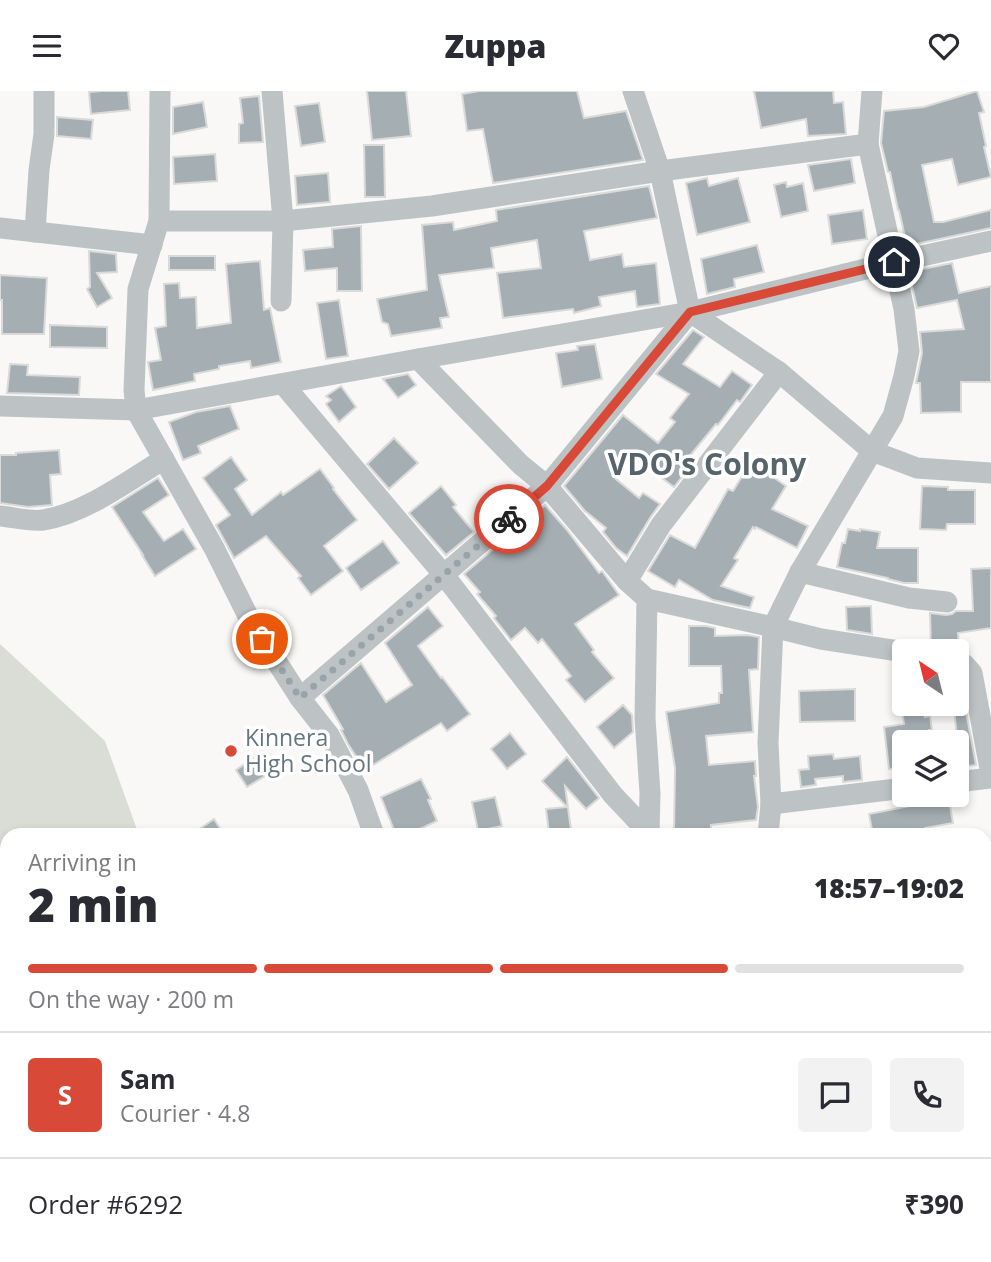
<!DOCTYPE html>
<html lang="en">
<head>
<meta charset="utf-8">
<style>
	body { margin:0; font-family:"Open Sans",sans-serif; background:#f2f2f3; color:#2b2b33; height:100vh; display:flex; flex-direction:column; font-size:26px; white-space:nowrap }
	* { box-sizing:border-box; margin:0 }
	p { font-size:23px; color:#7c7c81 }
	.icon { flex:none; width:38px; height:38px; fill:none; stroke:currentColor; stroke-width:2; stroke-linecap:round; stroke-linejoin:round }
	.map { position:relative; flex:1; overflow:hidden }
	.side { position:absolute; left:0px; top:737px; width:992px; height:436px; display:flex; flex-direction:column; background:#fff; border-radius:21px 21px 0 0; box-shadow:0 4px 10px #0003 }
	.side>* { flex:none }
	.needle { width:46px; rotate:325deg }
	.tools { position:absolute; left:892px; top:548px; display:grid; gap:14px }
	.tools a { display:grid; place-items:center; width:77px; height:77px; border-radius:7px; background:#fff; box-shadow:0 4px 10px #0003; font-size:35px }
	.pin { position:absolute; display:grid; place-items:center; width:60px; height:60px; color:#fff; margin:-30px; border:4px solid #fff; border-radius:50%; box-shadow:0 2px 7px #0007 }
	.courier { position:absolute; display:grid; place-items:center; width:70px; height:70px; margin:-35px; border:5px solid #d84937; border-radius:50%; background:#fff; color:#222; box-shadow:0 2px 9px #0007 }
	.summary em { font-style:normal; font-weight:800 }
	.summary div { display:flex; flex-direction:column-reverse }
	.summary { display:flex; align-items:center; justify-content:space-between; height:119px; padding:0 28px }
	h1 { font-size:46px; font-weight:800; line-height:52px }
	.bar { display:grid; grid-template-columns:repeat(4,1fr); gap:10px 7px; align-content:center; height:84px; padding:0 28px }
	.bar i { height:9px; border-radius:5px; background:#e1e1e2 }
	.bar .current { background:#d84937 }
	.bar p { grid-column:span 4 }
	.line { display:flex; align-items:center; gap:18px; padding:0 28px; border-top:2px solid #e1e1e2 }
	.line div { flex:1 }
	.round { display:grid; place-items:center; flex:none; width:74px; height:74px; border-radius:7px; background:#f2f2f3 }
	header { display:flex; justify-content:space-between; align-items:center; height:91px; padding:0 28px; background:#fff; font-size:32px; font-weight:800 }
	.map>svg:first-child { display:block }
	.green { fill:#d9ddd6 }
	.building { fill:#a5afb3; stroke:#dadad9; stroke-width:2 }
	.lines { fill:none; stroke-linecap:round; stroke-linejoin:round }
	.minor { stroke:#bdc3c5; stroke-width:21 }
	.done { stroke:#99a4a9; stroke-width:7; stroke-dasharray:0 12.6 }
	.route { stroke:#d84937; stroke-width:9 }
	.poi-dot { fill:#d84937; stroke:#fff; stroke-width:2.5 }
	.labels { text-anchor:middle; stroke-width:7; stroke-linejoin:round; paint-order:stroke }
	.poi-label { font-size:23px; fill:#66777f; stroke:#fff; text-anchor:start }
	.district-label { font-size:30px; font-weight:bold; fill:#57646b; stroke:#fff }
</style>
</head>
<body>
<header><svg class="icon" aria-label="menu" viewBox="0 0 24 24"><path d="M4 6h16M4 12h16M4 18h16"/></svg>Zuppa<svg class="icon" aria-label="heart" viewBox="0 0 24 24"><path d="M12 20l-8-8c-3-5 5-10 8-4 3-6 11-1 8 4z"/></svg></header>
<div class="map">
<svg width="991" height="1171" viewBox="0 0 991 1171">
	<rect width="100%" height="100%" fill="#f9f8f6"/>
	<!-- green -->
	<polygon class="green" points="0,553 105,650 139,744 7,744 7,1012 0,1011"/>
	<!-- building -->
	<g class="building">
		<polygon points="101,0 128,0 130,19 91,23 89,1"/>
		<polygon points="367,0 406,0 411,45 372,49"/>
		<polygon points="479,0 577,0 584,27 626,20 643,69 493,92 483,38 467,40 462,3"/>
		<polygon points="754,0 833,0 834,12 843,11 846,43 808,45 806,28 761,37"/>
		<polygon points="977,0 984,21 979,22 986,55 984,56 991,86 958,94 952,68 922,74 934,131 943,131 991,119 991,137 907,155 899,119 898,119 890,81 888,81 881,52 884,20 924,16"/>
		<polygon points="259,5 263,51 239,52 239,33 243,32 240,7"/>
		<polygon points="203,11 207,36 173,43 173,16"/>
		<polygon points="319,12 325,51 301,55 295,15"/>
		<polygon points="57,26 93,29 91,48 57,45"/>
		<polygon points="364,54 384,54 385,106 365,106"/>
		<polygon points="215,63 217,90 174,93 173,66"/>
		<polygon points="851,68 855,92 814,100 808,74"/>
		<polygon points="328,82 330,111 297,114 295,85"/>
		<polygon points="707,87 709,95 738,87 750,131 697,144 686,92"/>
		<polygon points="786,91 787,96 803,92 808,120 781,126 774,94"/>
		<polygon points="649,95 657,127 584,140 590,169 622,163 624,176 656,172 660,213 637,216 635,200 599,206 601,215 574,222 573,218 503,227 497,182 541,177 537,149 491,157 494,177 439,184 449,226 440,227 442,237 391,245 388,233 382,231 377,208 427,199 422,134 453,131 454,139 497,130 496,119"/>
		<polygon points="863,119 867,148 832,153 828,124"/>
		<polygon points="361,135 362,200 337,200 337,177 305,180 303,159 333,156 332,138"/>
		<polygon points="757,154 764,181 734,188 735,196 707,203 701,168"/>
		<polygon points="89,160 116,163 117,181 97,182 112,207 97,216 87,198 90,196"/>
		<rect x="169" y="165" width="46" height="14"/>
		<polygon points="260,170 264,219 270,217 281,271 251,277 250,270 219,275 219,278 194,283 195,290 153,299 148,271 161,269 155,237 166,235 164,193 179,192 180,207 196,206 197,237 231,232 226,173"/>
		<polygon points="952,172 959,202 991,195 991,291 961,291 961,321 921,322 920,292 916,292 922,262 920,241 964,238 957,209 917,217 909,181"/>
		<polygon points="0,184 47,187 44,243 2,243 2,209 0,209"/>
		<polygon points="339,209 348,265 326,268 317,212"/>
		<polygon points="50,234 107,236 107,257 50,256"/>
		<polygon points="693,239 704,246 683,273 720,296 732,280 752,294 740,311 737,309 718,334 716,333 683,373 689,377 674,396 630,363 615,384 618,385 616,388 639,407 643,402 660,413 650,427 627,465 616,457 603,441 606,437 585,420 564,395 623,324 658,352 675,331 670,327 689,303 656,283"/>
		<polygon points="595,253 602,288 562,296 556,262 578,259 577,255"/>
		<polygon points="10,273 28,274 27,284 80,286 79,304 7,302"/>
		<polygon points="408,283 416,294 398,307 383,288"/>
		<polygon points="341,295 356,316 339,331 326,313 331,309 326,305"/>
		<polygon points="230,315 239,338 198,355 201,362 183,369 169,331 196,321"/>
		<polygon points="394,347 418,372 389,398 367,373"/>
		<polygon points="59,359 61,383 50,384 52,414 28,416 0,412 0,364 16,364 16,362"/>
		<polygon points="231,366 247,389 235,398 252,424 281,401 283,404 320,378 334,397 333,398 357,429 324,455 343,480 311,504 298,487 301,485 266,445 234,467 216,434 230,424 203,387"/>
		<polygon points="754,366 780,382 776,388 786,395 772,418 808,435 797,457 756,436 755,438 753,436 734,467 738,469 721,495 754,506 750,517 713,509 679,489 675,496 648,480 670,444 695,457 728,398 733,400"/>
		<polygon points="158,387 169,404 143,421 164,450 183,438 196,458 155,485 142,464 143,464 112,416"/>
		<polygon points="441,395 456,414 453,416 474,441 446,464 409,422"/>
		<polygon points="922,395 948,396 948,399 975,399 975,433 947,433 946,439 920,438"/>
		<polygon points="545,414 567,439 599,482 602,480 619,504 575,533 594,559 592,561 614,587 585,611 566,589 571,585 542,548 538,552 525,537 511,549 494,527 496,525 477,503 480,501 464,483"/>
		<polygon points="848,438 860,440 860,438 880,441 877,457 918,457 918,492 904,492 888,488 888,487 837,476 842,452 845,452"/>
		<polygon points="383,450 399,472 361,499 346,477"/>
		<polygon points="991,477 991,537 958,542 959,558 931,559 930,522 946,524 952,523 956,520 973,520 971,478"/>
		<polygon points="871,515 872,543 847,539 846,516"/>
		<polygon points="428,516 443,535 418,555 441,587 442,586 470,623 447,640 441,632 365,679 348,653 341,639 343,638 323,604 361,572 386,611 412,594 385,552"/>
		<polygon points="689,535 706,535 715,537 715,545 747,544 759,546 758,578 749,579 753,641 706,645 709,674 755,670 756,685 754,685 758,716 756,729 711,734 711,741 674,741 675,677 666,621 719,612 719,602 722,602 721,575 689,575"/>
		<polygon points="957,585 960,588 976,674 960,676 955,627 955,612 957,612"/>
		<polygon points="855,598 855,630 800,631 799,600"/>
		<polygon points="901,612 924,612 925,626 930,625 932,639 929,639 931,651 905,651 905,676 889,678 884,636 904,633"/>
		<polygon points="623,614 632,624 633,641 614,657 597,636"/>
		<polygon points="510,642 526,663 507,678 491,658"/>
		<polygon points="833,663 834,668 860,665 862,689 843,691 843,685 815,688 816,694 801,696 799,679 809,678 808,665"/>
		<polygon points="567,666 599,707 586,718 565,695 571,739 549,742 546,718 567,716 542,690"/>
		<polygon points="253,667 265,685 247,696 236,679"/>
		<polygon points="421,688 431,708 428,709 437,730 407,744 396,744 381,706"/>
		<polygon points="936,704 943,704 944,710 949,709 953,732 925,737 926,744 873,744 869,723 925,712 924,706"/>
		<polygon points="495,706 502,735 478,740 472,711"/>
		<polygon points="214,728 224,744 191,744"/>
	</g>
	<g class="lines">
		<!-- minor -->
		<g class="minor">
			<polyline points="160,0 159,130 138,198 134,299 136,319 214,457 250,529 300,607 329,644 358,699 374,744"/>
			<polyline points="272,0 283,130 281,210"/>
			<polyline points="633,0 660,80 690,221 779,281 872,360 917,377 991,382"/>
			<polyline points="159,130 283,130 432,115 660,80 868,53"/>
			<polyline points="0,137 152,154"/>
			<polyline points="35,141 39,79 44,43 44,0"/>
			<polyline points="418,268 521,374 547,395 627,490"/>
			<polyline points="283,293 444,484 613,704 648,741"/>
			<polyline points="0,315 136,319 418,268 690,221 894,171 991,150"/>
			<path d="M0,425c13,1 30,6 43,4 41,-6 85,-39 121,-61"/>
			<polyline points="800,481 909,507 947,511"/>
			<polyline points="647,508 773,536 821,548 905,561"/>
			<polyline points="957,571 964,573 972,582 991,683"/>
			<polyline points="300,607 547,395 690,221"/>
			<polyline points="957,691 991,687"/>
			<polyline points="771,713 905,697"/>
			<polyline points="649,744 650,702 645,627 647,508 627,490 661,434 779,281"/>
			<polyline points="768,744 771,713 768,652 773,536 800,481 893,325 904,285 909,260 904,218 868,53 872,0"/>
			<polyline points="985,813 991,812"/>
			<polyline points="987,928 991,928"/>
			<polyline points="985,1045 991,1046"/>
			<polyline points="985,1090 991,1091"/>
			<polyline points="0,1091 7,1106"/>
			<polyline points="0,1165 7,1163"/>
			<polyline points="35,1166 38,1171"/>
			<polyline points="148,1166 150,1171"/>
			<polyline points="219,1166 221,1171"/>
			<polyline points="519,1166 521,1171"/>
			<polyline points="422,1171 436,1166"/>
			<polyline points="689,1171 690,1166"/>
		</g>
	</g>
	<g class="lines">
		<!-- done -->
		<polyline class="done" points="262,548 300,607 509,428"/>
		<!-- route -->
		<polyline class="route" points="509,428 547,395 690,221 894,171"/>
	</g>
	<!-- markers -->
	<circle class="poi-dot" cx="231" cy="660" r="7"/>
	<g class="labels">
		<!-- poi labels -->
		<g class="poi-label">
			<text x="245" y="655">Kinnera<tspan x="245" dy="26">High School</tspan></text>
		</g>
		<!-- district labels -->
		<g class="district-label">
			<text x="707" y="384">VDO's Colony</text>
		</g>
	</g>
</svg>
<div class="tools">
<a><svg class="needle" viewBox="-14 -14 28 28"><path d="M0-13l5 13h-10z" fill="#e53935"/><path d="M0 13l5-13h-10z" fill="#7c7c81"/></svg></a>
<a><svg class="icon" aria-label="layers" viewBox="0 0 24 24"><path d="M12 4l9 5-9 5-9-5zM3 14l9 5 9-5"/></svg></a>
</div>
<div class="pin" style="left:262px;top:548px;background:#ea580c"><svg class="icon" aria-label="bag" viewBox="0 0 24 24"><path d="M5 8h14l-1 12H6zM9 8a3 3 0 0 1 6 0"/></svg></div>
<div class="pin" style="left:894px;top:171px;background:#1f2937"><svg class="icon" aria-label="home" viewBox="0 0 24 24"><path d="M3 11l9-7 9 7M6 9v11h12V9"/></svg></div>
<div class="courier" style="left:509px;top:428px"><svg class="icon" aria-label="bike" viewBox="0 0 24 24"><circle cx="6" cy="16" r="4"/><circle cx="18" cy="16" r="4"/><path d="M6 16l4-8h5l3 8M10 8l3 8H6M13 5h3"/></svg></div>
<section class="side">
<div class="summary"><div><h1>2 min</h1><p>Arriving in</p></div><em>18:57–19:02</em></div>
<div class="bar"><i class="current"></i><i class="current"></i><i class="current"></i><i></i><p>On the way · 200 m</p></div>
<div class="line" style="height:126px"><b class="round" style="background:#d84937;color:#fff">S</b><div><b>Sam</b><p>Courier · 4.8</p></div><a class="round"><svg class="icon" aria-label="chat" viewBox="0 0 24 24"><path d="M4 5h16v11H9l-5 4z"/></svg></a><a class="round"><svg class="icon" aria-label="phone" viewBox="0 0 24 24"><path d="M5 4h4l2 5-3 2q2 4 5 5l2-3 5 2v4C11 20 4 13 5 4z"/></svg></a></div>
<div class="line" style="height:91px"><div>Order #6292</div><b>₹390</b></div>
</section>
</div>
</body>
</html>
